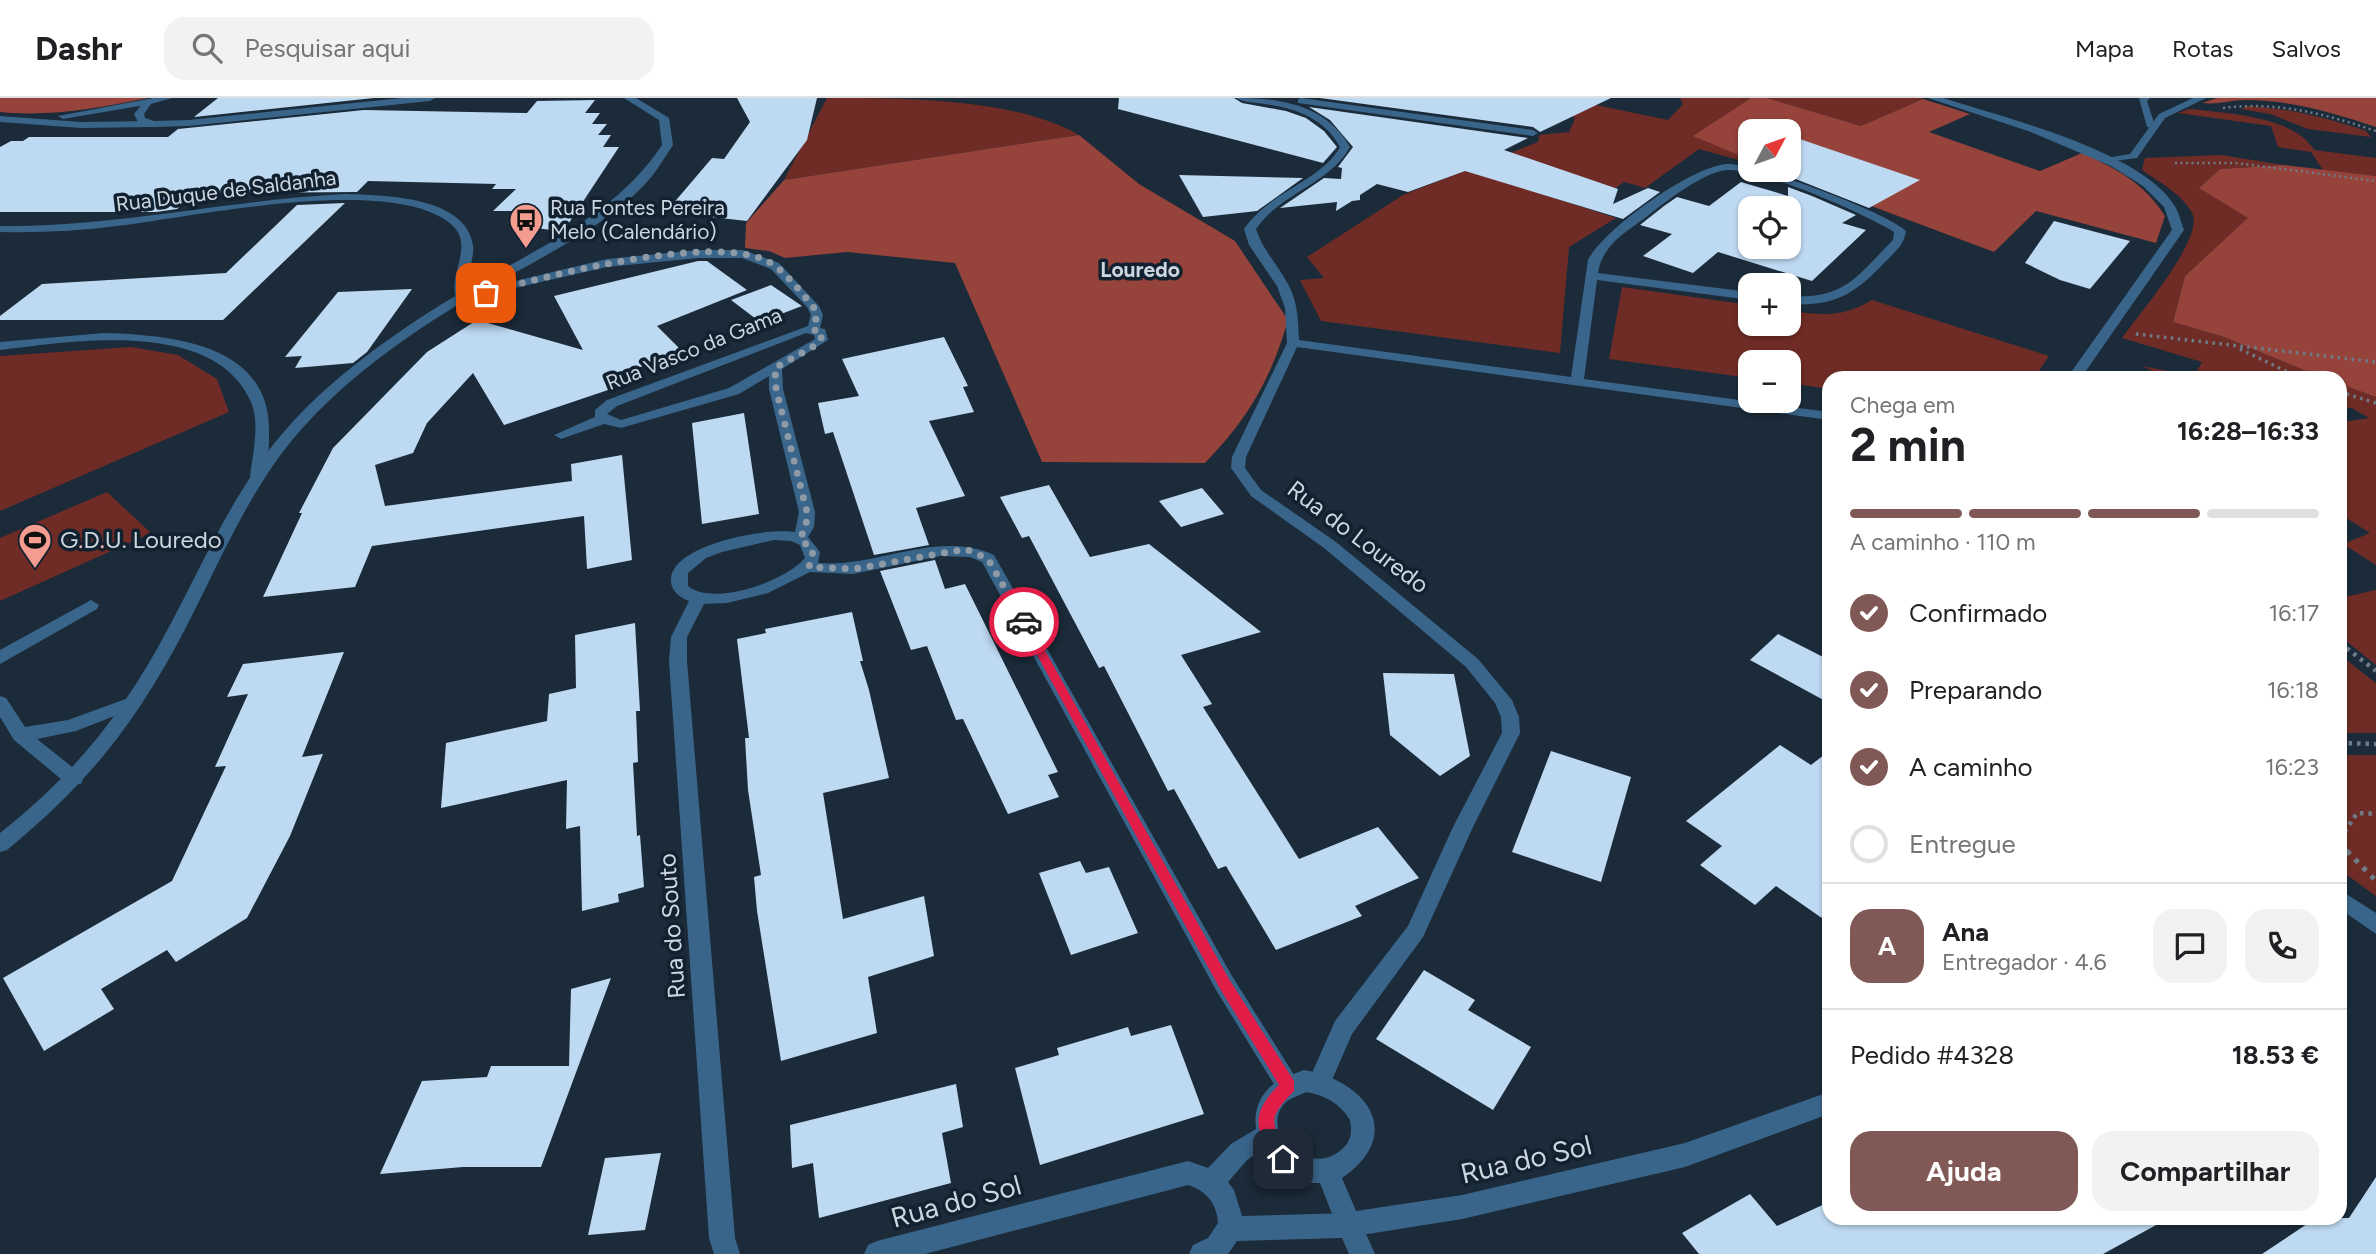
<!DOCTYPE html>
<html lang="pt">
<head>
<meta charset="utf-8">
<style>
	body { margin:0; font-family:Figtree,sans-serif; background:#f2f2f2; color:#202124; height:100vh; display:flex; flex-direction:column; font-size:26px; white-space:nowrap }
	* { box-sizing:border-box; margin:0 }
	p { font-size:23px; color:#757577 }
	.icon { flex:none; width:38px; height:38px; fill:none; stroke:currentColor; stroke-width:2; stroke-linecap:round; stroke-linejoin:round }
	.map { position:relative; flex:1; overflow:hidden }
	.drawer { position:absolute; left:1822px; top:273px; width:525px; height:854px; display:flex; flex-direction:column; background:#fff; border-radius:21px; box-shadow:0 2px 5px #0004 }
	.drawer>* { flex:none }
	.needle { width:46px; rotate:49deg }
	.controls { position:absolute; left:1738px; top:21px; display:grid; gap:14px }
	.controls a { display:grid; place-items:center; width:63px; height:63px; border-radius:14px; background:#fff; box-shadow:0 2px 5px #0004; font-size:35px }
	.pin { position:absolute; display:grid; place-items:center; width:60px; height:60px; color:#fff; margin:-30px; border-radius:14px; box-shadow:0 4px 10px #0006 }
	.courier { position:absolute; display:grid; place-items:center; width:70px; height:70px; margin:-35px; border:5px solid #e11d48; border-radius:50%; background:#fff; color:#222; box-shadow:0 2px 9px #0007 }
	.summary em { font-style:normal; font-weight:700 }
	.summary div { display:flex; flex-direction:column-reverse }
	.summary { display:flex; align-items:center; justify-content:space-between; height:119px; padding:0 28px }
	h1 { font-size:46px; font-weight:700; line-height:52px }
	.bar { display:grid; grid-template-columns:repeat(4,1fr); gap:10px 7px; align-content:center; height:84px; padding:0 28px }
	.bar i { height:9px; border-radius:5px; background:#e0e0e0 }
	.bar .active { background:#805855 }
	.bar p { grid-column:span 4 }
	.line { display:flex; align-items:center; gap:18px; padding:0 28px; border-top:2px solid #e0e0e0 }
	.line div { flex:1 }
	.round { display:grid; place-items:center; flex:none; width:74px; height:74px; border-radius:21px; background:#f2f2f2 }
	ol { padding:0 28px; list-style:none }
	li { display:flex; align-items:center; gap:21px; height:77px }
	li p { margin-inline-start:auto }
	li .icon { padding:7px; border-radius:50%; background:#805855; color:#fff; stroke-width:4 }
	li:last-child { color:#757577 }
	li i { width:38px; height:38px; border:4px solid #e0e0e0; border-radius:50% }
	.action { display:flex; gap:14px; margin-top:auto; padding:14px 28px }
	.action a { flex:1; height:80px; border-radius:21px; background:#805855; color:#fff; font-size:28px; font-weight:700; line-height:80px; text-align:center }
	.action a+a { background:#f2f2f2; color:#202124 }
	header { display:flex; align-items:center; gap:42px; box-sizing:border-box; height:98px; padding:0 35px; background:#fff; border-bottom:2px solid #e0e0e0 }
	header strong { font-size:33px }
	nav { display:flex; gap:38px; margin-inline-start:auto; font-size:24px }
	.search { width:490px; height:63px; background:#f2f2f2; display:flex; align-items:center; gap:18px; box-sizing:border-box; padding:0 24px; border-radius:21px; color:#757577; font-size:26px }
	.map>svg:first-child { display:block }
	.green { fill:#6f2c26 }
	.forest { fill:#96433b }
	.building { fill:#bed9f2; fill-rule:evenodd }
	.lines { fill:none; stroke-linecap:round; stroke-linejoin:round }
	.path-far3 { stroke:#6f7c88; stroke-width:2.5; stroke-dasharray:2 3.5; stroke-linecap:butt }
	.path-far2 { stroke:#6f7c88; stroke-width:3.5; stroke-dasharray:2.5 4.5; stroke-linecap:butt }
	.path-far1 { stroke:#6f7c88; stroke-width:4.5; stroke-dasharray:3.5 5; stroke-linecap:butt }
	.path { stroke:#6f7c88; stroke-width:5; stroke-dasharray:4.5 7; stroke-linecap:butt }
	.service { fill:#3a658b; fill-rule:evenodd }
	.minor { fill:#3a658b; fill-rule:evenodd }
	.tertiary { fill:#3a658b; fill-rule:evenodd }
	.route { fill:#e11d48 }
	.done { stroke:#8e9aa5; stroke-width:7; stroke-dasharray:0 12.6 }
	.labels { text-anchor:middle; stroke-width:7; stroke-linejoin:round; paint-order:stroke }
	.far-street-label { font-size:21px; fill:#ccd6df; stroke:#12212f }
	.far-poi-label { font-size:21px; fill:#ccd6df; stroke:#12212f; text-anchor:start }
	.far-neighbourhood-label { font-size:21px; font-weight:bold; fill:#ccd6df; stroke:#12212f }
	.street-label { font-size:24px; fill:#ccd6df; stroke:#12212f }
	.poi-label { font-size:24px; fill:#ccd6df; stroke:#12212f; text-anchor:start }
	.near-street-label { font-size:28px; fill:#ccd6df; stroke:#12212f }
</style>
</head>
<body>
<header>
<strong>Dashr</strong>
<div class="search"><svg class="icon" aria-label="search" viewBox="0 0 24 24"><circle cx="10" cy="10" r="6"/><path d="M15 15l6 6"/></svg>Pesquisar aqui</div>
<nav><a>Mapa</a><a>Rotas</a><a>Salvos</a></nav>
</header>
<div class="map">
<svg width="2376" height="1156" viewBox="0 0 2376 1156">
	<rect width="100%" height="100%" fill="#1b2b39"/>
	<!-- green -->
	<g class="green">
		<path d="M827,0c78,0 188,0 252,37l-295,45z"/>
		<polygon points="1680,0 1751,0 1694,38 1750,62 1750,65 1699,51 1645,90 1624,84 1614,91 1530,63 1508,85 1616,120 1569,149 1560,255 1321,223 1300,182 1324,180 1307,159 1403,97 1538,44 1539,37 1569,34 1575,21 1568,11 1586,5 1668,22 1683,6"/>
		<polygon points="1767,0 1921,0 1923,1 1861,28"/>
		<path d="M2248,8c41,2 79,12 118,25l5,6 -63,-8 -38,-15 -29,-5z"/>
		<path d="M2189,11c36,4 105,7 125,41l62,8v18l-53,-6 -12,-18 -33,-5 -7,-21 -93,-13z"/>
		<path d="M2221,57l63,10 -64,4 -21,19 50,30 -64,58 -12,46 51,15 99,41h-156l-25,-12 52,10 8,-14 -80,-24c16,-23 83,-100 70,-125 -10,-19 -33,-31 -50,-43l3,-12z"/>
		<path d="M1622,189l128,18v19h38l1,-13c33,4 53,7 83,-11l177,56 -15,22h-205v11l-40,-6 -1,-21h-38v16l-141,-19z"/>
		<polygon points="131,249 178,257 217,281 229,314 0,413 0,258"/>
		<polygon points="2340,286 2376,299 2376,467 2343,446 2370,435 2340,416 2340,321 2344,324 2369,320 2352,310 2340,310"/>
		<polygon points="107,394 151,435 0,503 0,440"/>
		<polygon points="2376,492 2376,567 2340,538 2340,500"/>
		<polygon points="2340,557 2376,585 2376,635 2342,635 2340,630"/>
		<polygon points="2340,657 2376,657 2376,798 2340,772"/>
	</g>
	<!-- forest -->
	<g class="forest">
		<path d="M0,0h148c-49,10 -98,19 -148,14z"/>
		<path d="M1751,0h16l94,28 62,-27 47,15 -41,18 111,39 42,-18c35,16 62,30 83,63l-9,27 -120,-32 -42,41 -219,-82h13v-39h-38v29l-57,-24z"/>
		<path d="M2217,0h159v29c-42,-14 -85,-27 -130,-27 -15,0 -28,5 -44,3z"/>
		<path d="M1079,37l60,49 96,57 53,79c-17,59 -40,99 -83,143l-163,-1 -87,-199 -108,-11 -62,6 -16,-7 -24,-3 1,-25 38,-43z"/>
		<polygon points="2284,67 2376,78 2376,299 2340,286 2340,280 2323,280 2224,239 2173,224 2185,178 2248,120 2199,90 2220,71"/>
	</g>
	<!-- building -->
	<g class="building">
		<polygon points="218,0 374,0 194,19"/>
		<polygon points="737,0 817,0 807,42 747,123 666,114 712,60 724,61 750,24"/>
		<polygon points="1119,0 1234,0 1242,5 1286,13 1306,20 1324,33 1337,49 1323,65 1118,11"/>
		<polygon points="1320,0 1611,0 1540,34 1533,29"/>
		<polygon points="595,2 585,15 600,15 592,26 607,26 598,37 611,37 603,49 619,49 563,134 518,127 537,113 493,113 516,91 492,91 496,86 368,83 357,94 222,95 217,99 192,99 177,111 156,114 0,114 0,49 11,43 23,43 29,39 168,39 178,31 364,12 527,15 537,3"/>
		<polygon points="1309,9 1528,40 1504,52 1618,91 1613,106 1648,90 1660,94 1623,121 1465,73 1408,94 1377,86 1360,97 1360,102 1352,103 1336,113 1337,104 1280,110 1324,80 1341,81 1342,70 1338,69 1353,49 1330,22"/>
		<polygon points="1788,37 1920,82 1869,110 1788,78"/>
		<polygon points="1179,77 1303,80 1257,113 1203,119"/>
		<path d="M1741,84l47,14v-9l24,9 44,19 -14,8 24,7 -54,51 -94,-29 -25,21 -50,-17 29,-22 -32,-9 24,-19 13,-9 32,9zM1750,110h38v39h-38z"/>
		<polygon points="345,105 223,222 0,222 0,218 42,186 226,175 297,107"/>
		<polygon points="2054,123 2130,143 2090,191 2060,182 2025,165"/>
		<polygon points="698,163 707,163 747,192 657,228 682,253 609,281 611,291 504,327 473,275 427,325 413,355 375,367 385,408 572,383 571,366 622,357 632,462 587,471 584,418 372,448 355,489 263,499 302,415 299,415 333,350 427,254 477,222 583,252 554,198"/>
		<polygon points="771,187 802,208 760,224 731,202"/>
		<polygon points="412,191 367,254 353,265 295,270 302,258 285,259 338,194"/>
		<polygon points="944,239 968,288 963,289 974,314 929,323 965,398 916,410 929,447 874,457 833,334 825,336 818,305 859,298 842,261"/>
		<polygon points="744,315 759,416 702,426 692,325"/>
		<polygon points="1049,387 1090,459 1149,446 1261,534 1181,557 1212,606 1203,609 1299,761 1378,729 1419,780 1355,808 1362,818 1276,852 1226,768 1218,771 1174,691 1168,693 1104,568 1099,570 1029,438 1022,440 1000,399"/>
		<polygon points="1202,390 1224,416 1181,429 1159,403"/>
		<polygon points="935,462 945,491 965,486 1058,674 1048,677 1059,699 1008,716 963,621 956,622 927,548 911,552 880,473"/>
		<polygon points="852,514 863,563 860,563 869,592 889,680 823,695 843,821 924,798 934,858 868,879 877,935 781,963 757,813 754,779 761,777 748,692 745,640 749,640 737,541 766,535 765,531"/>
		<polygon points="635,525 640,613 636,613 638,664 633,665 637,738 640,737 644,789 618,796 619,804 582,813 580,728 566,731 567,682 441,710 446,645 547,623 549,596 576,590 575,537"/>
		<polygon points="1778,536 1829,562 1829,605 1750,562"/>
		<polygon points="344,554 302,659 323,656 290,738 247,820 176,864 167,852 101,891 114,911 44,953 3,880 172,783 226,668 215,669 248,596 227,599 243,566"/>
		<polygon points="1383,575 1454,576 1470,658 1440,678 1395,641 1390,637"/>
		<polygon points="1780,647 1811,667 1829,653 1829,825 1776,788 1755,807 1700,767 1722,748 1686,723"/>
		<polygon points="1551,653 1631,679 1601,784 1512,754"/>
		<polygon points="1080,763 1086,775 1109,769 1138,835 1071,857 1039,775"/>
		<polygon points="1424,872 1475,902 1468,912 1531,949 1493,1012 1376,941"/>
		<polygon points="611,880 541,1069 463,1069 380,1076 422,983 487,979 491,968 569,968 571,891"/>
		<polygon points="1171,927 1204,1016 1040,1067 1015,970 1059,957 1057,950 1128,929 1131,938"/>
		<polygon points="956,986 963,1029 942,1035 951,1085 819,1120 813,1065 792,1070 790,1027"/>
		<polygon points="661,1055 645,1132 588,1137 605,1060"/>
		<polygon points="2376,1079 2376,1156 2262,1156 2316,1120 2349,1120"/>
		<polygon points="1750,1096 1777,1128 1829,1104 1829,1120 2169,1120 2103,1156 1699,1156 1682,1135"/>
	</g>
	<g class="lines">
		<!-- path-far3 -->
		<g class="path-far3">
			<path d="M2223,10c54,-7 102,6 153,23"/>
			<polyline points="2175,65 2236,65 2376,83"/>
		</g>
		<!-- path-far2 -->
		<g class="path-far2">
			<polyline points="2136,236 2376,264"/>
			<polyline points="2240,251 2300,280"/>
			<polyline points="2340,294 2376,305"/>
		</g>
		<!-- path-far1 -->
		<g class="path-far1">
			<polyline points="2340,545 2376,573"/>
			<polyline points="2340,645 2376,646"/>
			<polyline points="2340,741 2357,715 2376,716"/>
			<polyline points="2340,746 2349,755"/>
		</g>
		<!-- path -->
		<polyline class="path" points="2347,753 2376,783"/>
		<!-- service -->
		<g class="service">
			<polygon points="2139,0 2150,0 2147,3 2156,31 2147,29"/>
			<polygon points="91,502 99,507 97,511 0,566 0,552"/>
			<polygon points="0,598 6,600 25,629 68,622 134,598 143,604 140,608 76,633 37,641 81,676 83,681 81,686 67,686 14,642 0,619"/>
		</g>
		<!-- minor -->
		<g class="minor">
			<path d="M1236,0c46,0 90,7 114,49 -21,38 -70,46 -94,82 7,22 23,37 33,57 9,17 9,35 10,54l272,37 17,-117c16,-31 104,-94 139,-96 25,-2 159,48 179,67 -2,14 -11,21 -21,31 -31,33 -51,45 -97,42v-8c57,4 69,-20 105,-56l1,-8c-31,-19 -131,-63 -166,-62 -24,1 -64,33 -83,48 -21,15 -43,28 -47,55l152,19v8l-153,-20 -13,99 245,33v8l-532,-73 -51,110 -1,11 16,22 75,52 142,117 34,41 7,17 1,16 -47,94 -50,110 -71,97 -24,55 -8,4 -8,-4 -4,-7 27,-61 73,-95 45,-99 49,-94 -1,-16 -6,-14 -29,-36 -142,-119 -73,-52 -20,-28 1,-11 55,-114 -2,-35 -8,-22 -28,-41 -5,-16c26,-38 76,-47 96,-82 -16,-29 -45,-39 -76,-43 -10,-2 -20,-1 -28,-6z"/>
			<polygon points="1301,0 1533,32 1538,35 1533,38 1298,5 1298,1"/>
			<polygon points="2193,0 2206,0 2165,20 2137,60 2107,64 2107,60 2130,56 2159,16"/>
			<polygon points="148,1 151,2 151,6 63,21 58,18"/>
			<polygon points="0,18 81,24 153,23 158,26 153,29 81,30 0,24"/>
			<path d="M345,96c37,1 121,2 128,51 2,16 -9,32 -7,48l141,-34 91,-9h45l36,13 40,43 4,9 -3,13 5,1 3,11 -46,29 1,20 32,123 -1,15 -6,10 12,15 -2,11c60,5 119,-34 176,-8l238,421 64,102 4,8 -4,8 -8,3 -8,-3 -64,-104 -234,-428 -12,-5 -30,-1 -87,18 -43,-2 -42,21 -41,10 -23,1 -17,33v24l48,577 5,16h-26l-5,-16 -40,-577 2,-24 18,-36c-8,-3 -17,-9 -18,-19 -3,-38 98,-55 124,-50l4,-20 -30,-123v-13l-30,18 -118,34 -17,-4 -43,15 -7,-4 41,-18v-7l12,-10 201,-74 3,-11 -4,-8 -36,-38 -29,-11h-44l-91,9 -150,34c-12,-24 19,-54 -5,-76 -59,-52 -259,-8 -335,1 -39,5 -78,7 -117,6v-6c116,1 229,-26 345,-32zM806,235l8,2 1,4 -86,49 -108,32 -14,-6 10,-8zM774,442l17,1 9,4 5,13c-19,23 -92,49 -117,28v-13l18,-15 16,-6z"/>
			<path d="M104,235c66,2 166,10 165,98 0,15 0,35 -7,48h-10l-2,-3c3,-23 10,-52 1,-74 -36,-84 -179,-61 -251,-52v-8z"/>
			<path d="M1266,1025l8,3 4,8 -4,8 -27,18 -19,22 6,8 8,26 107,-3 9,3 17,38h-26l-7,-16 -105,3 -9,13h-39l4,-9 15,-7 10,-15c-1,-19 -11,-32 -30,-38l-263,69h-61l4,-9 9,-4 311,-80 20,7 23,-24z"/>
		</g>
		<!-- tertiary -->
		<g class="tertiary">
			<polygon points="153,0 172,0 151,6 144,16 145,20 154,23 189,22 402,0 435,0 430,3 189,28 153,29 138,24 134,16 145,2"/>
			<path d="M624,0h12l33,20 4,27c-7,10 -13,21 -21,31 -42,52 -131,91 -188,125 -56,34 -110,72 -155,120 -61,64 -92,150 -134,227 -48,87 -91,138 -168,202l-7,2v-19c69,-55 113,-107 157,-184 45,-80 78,-168 143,-235 45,-46 99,-84 155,-118 74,-44 158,-77 207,-151l-3,-25z"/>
			<path d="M1928,0h15c59,19 198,53 231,107 5,7 7,17 10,25l-103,148h-14l105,-148 -8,-23 -21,-21 -32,-20 -80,-34z"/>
			<polygon points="2340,792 2376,815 2376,836 2340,811"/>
			<path d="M1304,972c63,11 102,64 38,108l14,33 106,-16 223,-52 144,-51v22l-144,53 -223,52 -113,18 -9,-3 -20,-51c-47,3 -87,-60 -50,-96 7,-7 24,-13 34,-17zM1306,994c18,3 34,11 44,28 3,14 0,25 -13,33 -33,22 -79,-24 -51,-51 5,-4 14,-7 20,-10z"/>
		</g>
	</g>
	<!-- route -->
	<path class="route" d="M1024,521l5,3 200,357 65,102v10c-32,32 -19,33 -4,68l-2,6h-11c-21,-35 -29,-49 2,-80l-60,-98 -200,-365z"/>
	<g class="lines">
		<!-- done -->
		<path class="done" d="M486,195c59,-17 227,-60 281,-32 18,9 32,30 46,45l4,9 -4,14 10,6 -7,10 -41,23 1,21 31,123 -1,15 -6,11 13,13 -4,16 45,2 112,-20 22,10 36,63"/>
	</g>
	<!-- icons -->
	<defs>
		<symbol id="bus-pin" viewBox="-11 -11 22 30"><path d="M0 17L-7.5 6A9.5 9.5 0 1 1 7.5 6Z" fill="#f59c91" stroke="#12212f"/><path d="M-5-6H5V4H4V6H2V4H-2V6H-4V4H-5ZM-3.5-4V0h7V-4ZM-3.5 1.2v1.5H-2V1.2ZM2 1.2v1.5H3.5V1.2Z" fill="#111"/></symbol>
		<symbol id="stadium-pin" viewBox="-11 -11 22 30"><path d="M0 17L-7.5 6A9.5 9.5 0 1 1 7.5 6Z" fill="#f59c91" stroke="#12212f"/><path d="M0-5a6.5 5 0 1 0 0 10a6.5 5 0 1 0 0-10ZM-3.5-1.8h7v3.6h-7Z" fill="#111"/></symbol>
	</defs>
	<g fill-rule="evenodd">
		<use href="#bus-pin" x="507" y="103" width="38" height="52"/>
		<use href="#stadium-pin" x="16" y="423" width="38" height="52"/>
	</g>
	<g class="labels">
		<!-- far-street labels -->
		<g class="far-street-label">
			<text transform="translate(226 93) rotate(-7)" y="7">Rua Duque de Saldanha</text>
			<text transform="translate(694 251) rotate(-22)" y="7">Rua Vasco da Gama</text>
		</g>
		<!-- far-poi labels -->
		<g class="far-poi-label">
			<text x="550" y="117">Rua Fontes Pereira<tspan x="550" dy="24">Melo (Calendário)</tspan></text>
		</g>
		<!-- far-neighbourhood labels -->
		<g class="far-neighbourhood-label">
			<text x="1140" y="179">Louredo</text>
		</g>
		<!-- street labels -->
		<g class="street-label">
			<text transform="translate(1358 439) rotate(37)" y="8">Rua do Louredo</text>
			<text transform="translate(672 828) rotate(-94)" y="8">Rua do Souto</text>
		</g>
		<!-- poi labels -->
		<g class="poi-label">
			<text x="60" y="450">G.D.U. Louredo</text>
		</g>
		<!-- near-street labels -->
		<g class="near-street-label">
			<text transform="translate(1526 1061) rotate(-13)" y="10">Rua do Sol</text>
			<text transform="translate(956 1103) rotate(-15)" y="10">Rua do Sol</text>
		</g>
	</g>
</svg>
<div class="controls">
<a><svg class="needle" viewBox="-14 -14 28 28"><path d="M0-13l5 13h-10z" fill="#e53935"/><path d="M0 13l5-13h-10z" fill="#757577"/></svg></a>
<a><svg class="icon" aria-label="locate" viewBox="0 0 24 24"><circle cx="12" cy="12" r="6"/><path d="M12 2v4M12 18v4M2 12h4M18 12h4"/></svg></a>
<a>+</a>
<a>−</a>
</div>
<div class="pin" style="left:486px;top:195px;background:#ea580c"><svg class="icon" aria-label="bag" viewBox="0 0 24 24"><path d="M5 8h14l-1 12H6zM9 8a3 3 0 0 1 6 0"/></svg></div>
<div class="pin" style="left:1283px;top:1061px;background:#1f2937"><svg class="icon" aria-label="home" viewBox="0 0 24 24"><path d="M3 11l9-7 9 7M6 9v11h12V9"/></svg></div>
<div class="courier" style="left:1024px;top:524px"><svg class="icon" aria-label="car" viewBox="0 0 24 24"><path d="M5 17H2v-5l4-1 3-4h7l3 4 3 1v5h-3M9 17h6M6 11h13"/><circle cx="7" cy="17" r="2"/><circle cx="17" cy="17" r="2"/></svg></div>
<section class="drawer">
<div class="summary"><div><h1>2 min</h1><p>Chega em</p></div><em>16:28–16:33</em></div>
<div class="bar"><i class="active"></i><i class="active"></i><i class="active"></i><i></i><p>A caminho · 110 m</p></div>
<ol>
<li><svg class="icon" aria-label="check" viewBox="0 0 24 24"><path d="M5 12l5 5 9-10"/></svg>Confirmado<p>16:17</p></li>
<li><svg class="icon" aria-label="check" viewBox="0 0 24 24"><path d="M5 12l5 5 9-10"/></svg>Preparando<p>16:18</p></li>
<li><svg class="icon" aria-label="check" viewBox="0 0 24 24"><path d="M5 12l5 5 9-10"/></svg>A caminho<p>16:23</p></li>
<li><i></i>Entregue</li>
</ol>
<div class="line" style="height:126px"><b class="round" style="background:#805855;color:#fff">A</b><div><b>Ana</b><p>Entregador · 4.6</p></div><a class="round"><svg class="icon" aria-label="chat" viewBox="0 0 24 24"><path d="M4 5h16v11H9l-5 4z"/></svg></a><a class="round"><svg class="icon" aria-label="phone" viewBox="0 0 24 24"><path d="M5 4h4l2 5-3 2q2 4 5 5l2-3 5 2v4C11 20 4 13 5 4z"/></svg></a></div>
<div class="line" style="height:91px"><div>Pedido #4328</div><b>18.53 €</b></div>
<div class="action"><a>Ajuda</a><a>Compartilhar</a></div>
</section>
</div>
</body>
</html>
